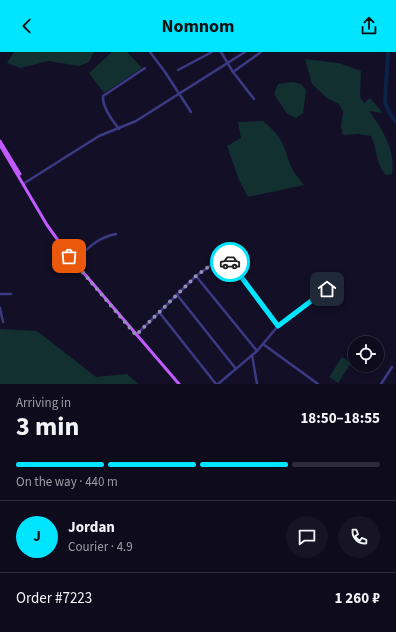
<!DOCTYPE html>
<html lang="en">
<head>
<meta charset="utf-8">
<style>
	body { margin:0; font-family:"Source Sans 3",sans-serif; background:#171425; color:#f1f3f6; height:100vh; display:flex; flex-direction:column; font-size:15px; white-space:nowrap }
	* { box-sizing:border-box; margin:0 }
	p { font-size:13px; color:#9b9ba3 }
	.icon { flex:none; width:22px; height:22px; fill:none; stroke:currentColor; stroke-width:2; stroke-linecap:round; stroke-linejoin:round }
	.map { position:relative; height:332px; overflow:hidden }
	.side { display:flex; flex-direction:column; background:#0e0b1c; flex:1 }
	.side>* { flex:none }
	.controls { position:absolute; left:348px; top:284px; display:grid; gap:8px }
	.controls a { display:grid; place-items:center; width:36px; height:36px; border-radius:50%; background:#0e0b1c; box-shadow:0 2px 6px #0003,0 0 0 1px #2e2b3b; font-size:20px }
	.pin { position:absolute; display:grid; place-items:center; width:34px; height:34px; color:#fff; margin:-17px; border-radius:8px; box-shadow:0 2px 6px #0006 }
	.courier { position:absolute; display:grid; place-items:center; width:40px; height:40px; margin:-20px; border:3px solid #00e5ff; border-radius:50%; background:#fff; color:#222; box-shadow:0 1px 5px #0007 }
	.head em { font-style:normal; font-weight:700 }
	.head div { display:flex; flex-direction:column-reverse }
	.head { display:flex; align-items:center; justify-content:space-between; height:68px; padding:0 16px }
	h1 { font-size:26px; font-weight:700; line-height:30px }
	.bar { display:grid; grid-template-columns:repeat(4,1fr); gap:6px 4px; align-content:center; height:48px; padding:0 16px }
	.bar i { height:5px; border-radius:3px; background:#2e2b3b }
	.bar .active { background:#00e5ff }
	.bar p { grid-column:span 4 }
	.line { display:flex; align-items:center; gap:10px; padding:0 16px; border-top:1px solid #2e2b3b }
	.line div { flex:1 }
	.round { display:grid; place-items:center; flex:none; width:42px; height:42px; border-radius:21px; background:#171425 }
	header { display:flex; justify-content:space-between; align-items:center; height:52px; padding:0 16px; background:#00e5ff; color:#111; font-size:18px; font-weight:700 }
	.map>svg:first-child { display:block }
	.green { fill:#12302f }
	.lines { fill:none; stroke-linecap:round; stroke-linejoin:round }
	.river { stroke:#0c2248; stroke-width:4 }
	.minor { stroke:#3d3a85; stroke-width:2.5 }
	.major { stroke:#c25bff; stroke-width:3 }
	.done { stroke:#948fb3; stroke-width:4; stroke-dasharray:0 7.2 }
	.route { stroke:#00e5ff; stroke-width:5 }
</style>
</head>
<body>
<header><svg class="icon" aria-label="back" viewBox="0 0 24 24"><path d="M15 5l-7 7 7 7"/></svg>Nomnom<svg class="icon" aria-label="share" viewBox="0 0 24 24"><path d="M12 15V3M7 8l5-5 5 5M5 13v7h14v-7"/></svg></header>
<div class="map">
<svg width="396" height="332" viewBox="0 0 396 332">
	<rect width="100%" height="100%" fill="#130f26"/>
	<!-- green -->
	<g class="green">
		<polygon points="14,0 94,0 89,10 79,14 49,9 20,16 7,11"/>
		<polygon points="112,0 127,0 142,16 104,41 89,21"/>
		<path d="M305,7l34,4 22,8 -1,26 4,6 6,-5 13,15 -14,-2c13,17 27,40 23,63l-6,1c-10,-10 -9,-27 -15,-39l-12,-2 -16,1 -2,-9 2,-14 -4,-8 -12,-6 -15,-14z"/>
		<polygon points="293,30 301,32 306,38 303,61 296,66 287,62 274,42 278,32"/>
		<path d="M263,69c19,16 19,20 27,43 3,7 9,15 14,21l-56,12 -9,-17 -12,-34 14,-8 -3,-16z"/>
		<polygon points="0,277 37,279 96,325 127,322 138,332 0,332"/>
		<polygon points="342,305 351,311 338,331 329,325"/>
	</g>
	<g class="lines">
		<!-- river -->
		<polyline class="river" points="388,0 385,50 389,60 396,70"/>
		<!-- minor -->
		<g class="minor">
			<polyline points="150,0 165,20 191,60"/>
			<polyline points="221,0 233,20 254,47"/>
			<polyline points="178,18 212,0"/>
			<polyline points="233,20 261,0"/>
			<path d="M119,77c-6,-8 -17,-22 -16,-33l42,-28"/>
			<polyline points="23,132 99,84 136,69 245,0"/>
			<path d="M74,209c15,-13 22,-23 42,-27"/>
			<polyline points="196,224 225,203 278,274"/>
			<polyline points="0,242 11,242"/>
			<polyline points="178,244 236,317"/>
			<polyline points="0,256 3,270"/>
			<polyline points="159,260 216,332"/>
			<polyline points="136,283 196,224 257,299"/>
			<polyline points="263,292 318,332"/>
			<polyline points="252,303 257,332"/>
			<polyline points="218,332 257,299 278,274 327,237"/>
			<polyline points="381,332 392,315"/>
		</g>
		<!-- major -->
		<g class="major">
			<polyline points="0,89 20,122"/>
			<polyline points="0,93 47,173 70,205 179,332"/>
		</g>
	</g>
	<g class="lines">
		<!-- done -->
		<polyline class="done" points="69,204 136,283 196,224 225,203 230,210"/>
		<!-- route -->
		<polyline class="route" points="230,210 278,274 327,237"/>
	</g>
</svg>
<div class="controls">
<a><svg class="icon" aria-label="locate" viewBox="0 0 24 24"><circle cx="12" cy="12" r="6"/><path d="M12 2v4M12 18v4M2 12h4M18 12h4"/></svg></a>
</div>
<div class="pin" style="left:69px;top:204px;background:#ea580c"><svg class="icon" aria-label="bag" viewBox="0 0 24 24"><path d="M5 8h14l-1 12H6zM9 8a3 3 0 0 1 6 0"/></svg></div>
<div class="pin" style="left:327px;top:237px;background:#1f2937"><svg class="icon" aria-label="home" viewBox="0 0 24 24"><path d="M3 11l9-7 9 7M6 9v11h12V9"/></svg></div>
<div class="courier" style="left:230px;top:210px"><svg class="icon" aria-label="car" viewBox="0 0 24 24"><path d="M5 17H2v-5l4-1 3-4h7l3 4 3 1v5h-3M9 17h6M6 11h13"/><circle cx="7" cy="17" r="2"/><circle cx="17" cy="17" r="2"/></svg></div>
</div>
<section class="side">
<div class="head"><div><h1>3 min</h1><p>Arriving in</p></div><em>18:50–18:55</em></div>
<div class="bar"><i class="active"></i><i class="active"></i><i class="active"></i><i></i><p>On the way · 440 m</p></div>
<div class="line" style="height:72px"><b class="round" style="background:#00e5ff;color:#111">J</b><div><b>Jordan</b><p>Courier · 4.9</p></div><a class="round"><svg class="icon" aria-label="chat" viewBox="0 0 24 24"><path d="M4 5h16v11H9l-5 4z"/></svg></a><a class="round"><svg class="icon" aria-label="phone" viewBox="0 0 24 24"><path d="M5 4h4l2 5-3 2q2 4 5 5l2-3 5 2v4C11 20 4 13 5 4z"/></svg></a></div>
<div class="line" style="height:52px"><div>Order #7223</div><b>1 260 ₽</b></div>
</section>
</body>
</html>
